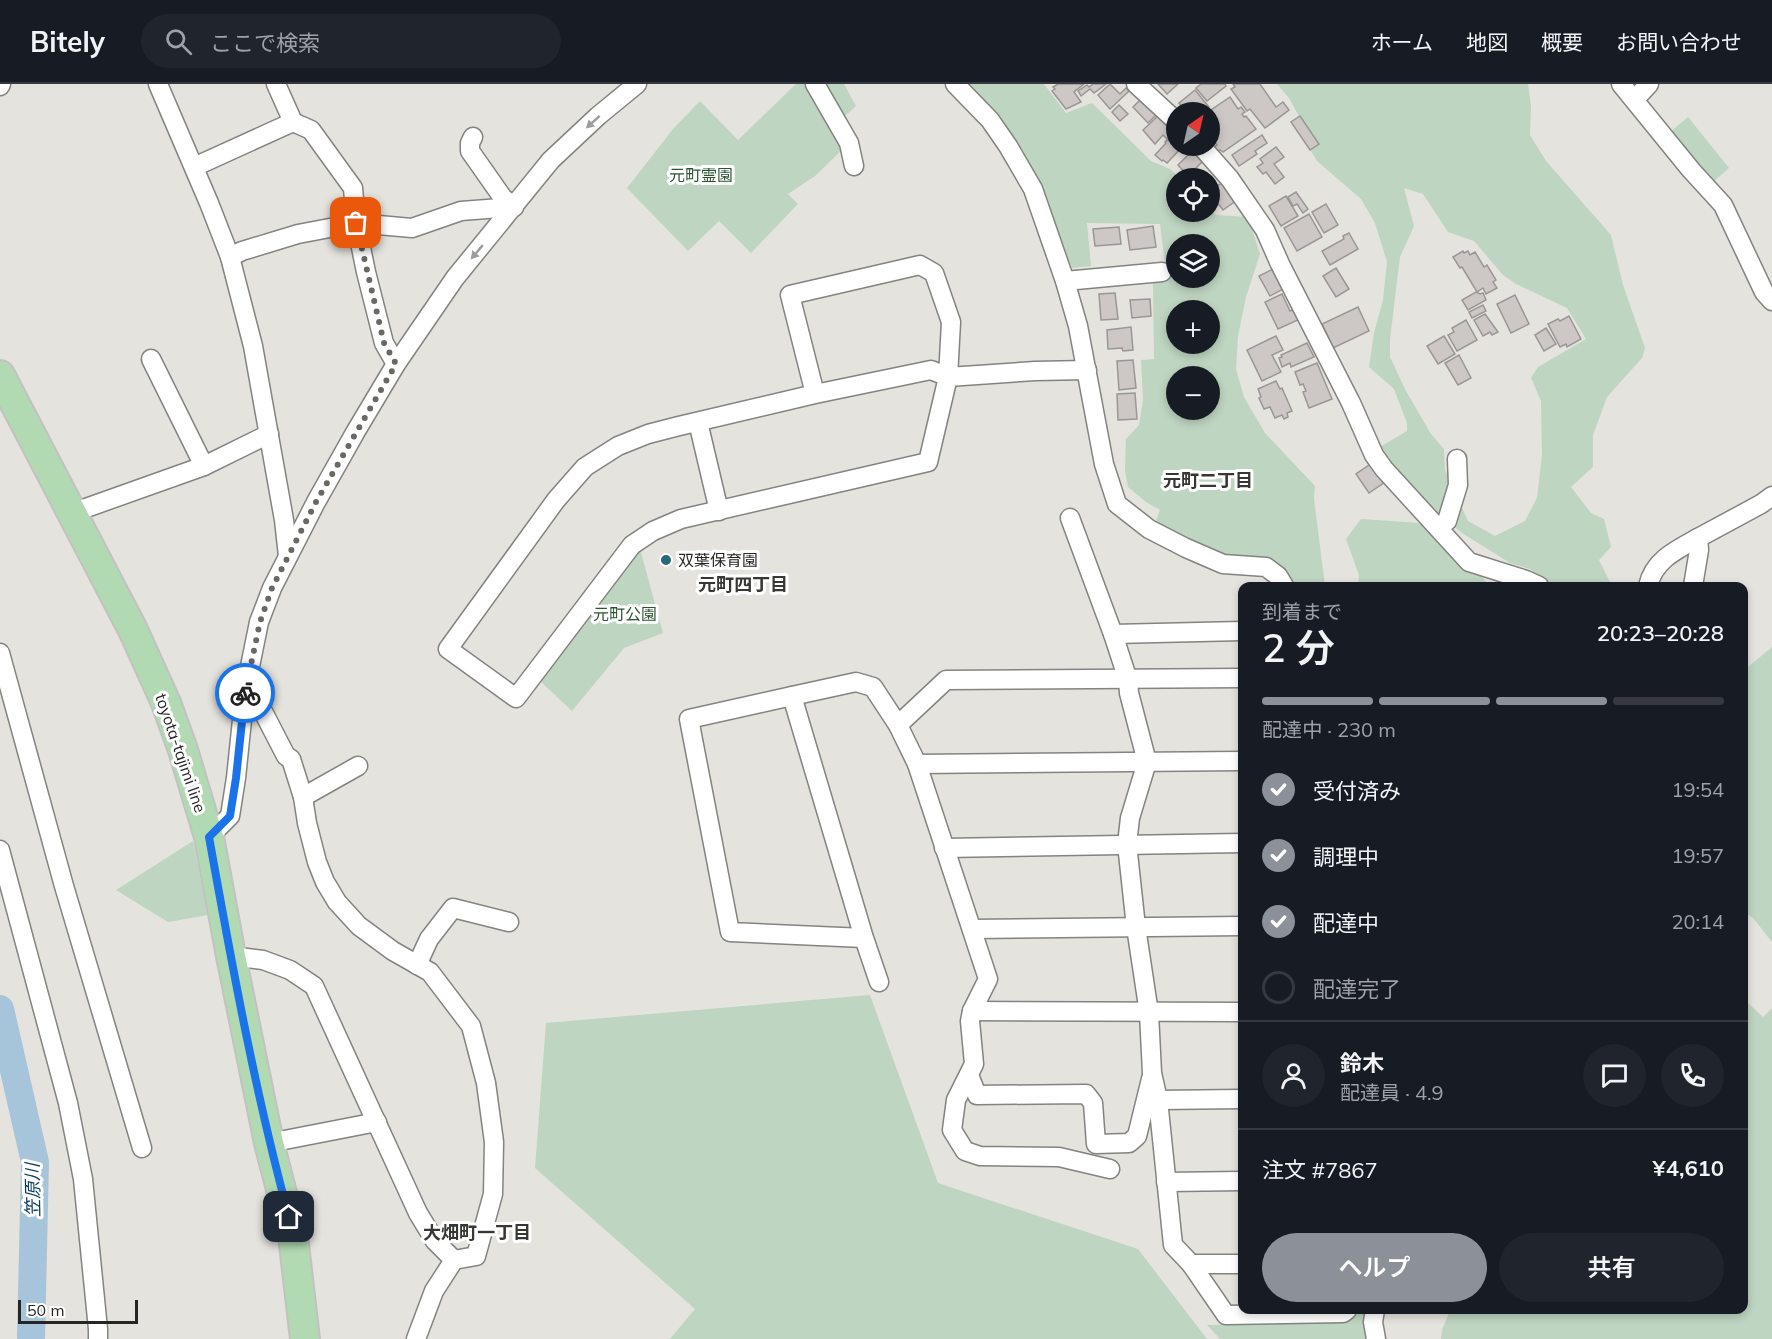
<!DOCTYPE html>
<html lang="ja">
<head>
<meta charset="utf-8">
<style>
	body { margin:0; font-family:Mulish,"Noto Sans JP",sans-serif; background:#20242c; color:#f1f3f6; height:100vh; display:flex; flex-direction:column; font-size:22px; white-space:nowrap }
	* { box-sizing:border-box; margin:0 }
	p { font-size:20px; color:#9ea1a6 }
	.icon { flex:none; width:33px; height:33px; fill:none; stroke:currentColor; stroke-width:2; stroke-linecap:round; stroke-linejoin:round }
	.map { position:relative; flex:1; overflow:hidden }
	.sheet { position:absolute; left:1238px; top:498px; width:510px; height:732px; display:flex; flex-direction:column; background:#171b24; border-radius:12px; box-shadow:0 3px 9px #0003 }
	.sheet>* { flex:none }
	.needle { width:39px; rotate:34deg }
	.buttons { position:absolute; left:1166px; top:18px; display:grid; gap:12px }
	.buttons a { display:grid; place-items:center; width:54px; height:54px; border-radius:50%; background:#171b24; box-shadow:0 3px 9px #0003; font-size:30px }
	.scale { position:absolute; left:18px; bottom:15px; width:120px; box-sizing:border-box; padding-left:6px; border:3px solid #262624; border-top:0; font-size:16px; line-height:21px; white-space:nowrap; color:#262624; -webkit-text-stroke:4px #fff; paint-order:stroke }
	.pin { position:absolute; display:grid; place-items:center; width:51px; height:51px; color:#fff; margin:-26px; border-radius:12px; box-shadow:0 3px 9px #0006 }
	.courier { position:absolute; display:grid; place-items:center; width:60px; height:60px; margin:-30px; border:4px solid #1a73e8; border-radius:50%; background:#fff; color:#222; box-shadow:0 2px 8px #0007 }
	.head em { font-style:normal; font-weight:600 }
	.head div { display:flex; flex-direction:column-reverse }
	.head { display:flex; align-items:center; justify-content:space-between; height:102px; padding:0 24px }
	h1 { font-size:39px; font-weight:600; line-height:45px }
	.bar { display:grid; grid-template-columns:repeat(4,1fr); gap:9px 6px; align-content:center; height:72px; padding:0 24px }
	.bar i { height:8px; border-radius:4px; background:#363941 }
	.bar .selected { background:#8c9099 }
	.bar p { grid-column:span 4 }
	.line { display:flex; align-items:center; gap:15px; padding:0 24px; border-top:2px solid #363941 }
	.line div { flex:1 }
	.round { display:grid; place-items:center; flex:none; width:63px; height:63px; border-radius:32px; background:#20242c }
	ol { padding:0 24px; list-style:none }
	li { display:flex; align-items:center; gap:18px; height:66px }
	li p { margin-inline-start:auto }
	li .icon { padding:6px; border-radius:50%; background:#8c9099; color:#fff; stroke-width:4 }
	li:last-child { color:#9ea1a6 }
	li i { width:33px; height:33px; border:3px solid #363941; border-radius:50% }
	.button { display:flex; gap:12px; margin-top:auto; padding:12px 24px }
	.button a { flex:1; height:69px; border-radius:36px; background:#8c9099; color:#fff; font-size:24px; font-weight:600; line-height:69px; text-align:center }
	.button a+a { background:#20242c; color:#f1f3f6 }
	header { display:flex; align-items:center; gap:36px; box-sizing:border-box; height:84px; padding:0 30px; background:#171b24; border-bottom:2px solid #363941 }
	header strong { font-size:28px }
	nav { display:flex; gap:33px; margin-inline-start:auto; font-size:21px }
	.search { width:420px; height:54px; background:#20242c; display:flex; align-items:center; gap:15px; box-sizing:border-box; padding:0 21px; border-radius:33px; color:#9ea1a6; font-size:22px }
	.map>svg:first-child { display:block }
	.green { fill:#bed5c1; fill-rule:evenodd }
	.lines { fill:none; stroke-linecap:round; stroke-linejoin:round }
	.river { stroke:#a7c5da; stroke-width:28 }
	.building { fill:#cdc8c6; stroke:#9b9695; stroke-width:1.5 }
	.street-casing { stroke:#83837f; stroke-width:21 }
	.primary-casing { stroke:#c2c2c2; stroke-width:32 }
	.street { stroke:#fff; stroke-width:18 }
	.primary { stroke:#b1dab2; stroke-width:28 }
	.oneway { fill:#9d9d9c }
	.done { stroke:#686865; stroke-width:6; stroke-dasharray:0 10.8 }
	.route { stroke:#1a73e8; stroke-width:8 }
	.poi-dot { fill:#256b7a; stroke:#fff; stroke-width:2 }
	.labels { text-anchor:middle; stroke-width:6; stroke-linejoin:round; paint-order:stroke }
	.park-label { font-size:16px; fill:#2a5432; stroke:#fff }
	.poi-label { font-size:16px; fill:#262624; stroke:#fff; text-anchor:start }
	.street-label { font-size:16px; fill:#262624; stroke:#fff }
	.neighbourhood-label { font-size:18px; font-weight:bold; fill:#373733; stroke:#fff }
	.water-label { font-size:18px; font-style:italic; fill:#09405e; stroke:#fff }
</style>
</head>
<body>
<header>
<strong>Bitely</strong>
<div class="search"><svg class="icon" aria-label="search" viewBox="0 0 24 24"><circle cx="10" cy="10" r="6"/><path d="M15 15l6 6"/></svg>ここで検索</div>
<nav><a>ホーム</a><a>地図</a><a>概要</a><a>お問い合わせ</a></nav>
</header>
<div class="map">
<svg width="1772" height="1255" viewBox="0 0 1772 1255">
	<rect width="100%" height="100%" fill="#e4e3de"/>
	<!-- green -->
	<g class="green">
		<polygon points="796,0 844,0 856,22 835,41 845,63 815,92 788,110 798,120 751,169 719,137 688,167 627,104 673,45 700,17 738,56"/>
		<path d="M967,0h77l22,29 26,-10 59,58 19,8 10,9h-4v34h33v-4l7,7 32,2 12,37 -14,43 -8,39 -2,33 8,28 21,36 50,53 -1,13 11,87h-35l-67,-27 -69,-33 6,-16 -14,-8 -18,-15 -3,-16 1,-32 13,-14 4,-25 -2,-40 13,-1 -1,-77 14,-2 -7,-56 -73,-1 4,43 -19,2 -23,-61 -15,-36 -33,-54zM1176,160h33v34h-33zM1176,226h33v34h-33zM1176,292h33v34h-33z"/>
		<path d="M1277,0h251l3,22 -1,29 16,26 65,74 12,50 22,63 -3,10 -35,39 -14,38v32l-22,20 20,26 13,6 7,28 -12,13 13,26h-59l-23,-17 -20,-6 -48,-30 -23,-18 -48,-48 -11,-20 27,-16v-8l-13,-34 -25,-22 5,-34 9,-33 4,-38 -12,-39 -14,-24 -44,-38 -9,-15 -1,-15 -18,-33zM1404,104l19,6 25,38 26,9 29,34 13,9 51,24 19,31 -48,28 -7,11 10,23 1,54 -5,43 -12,23 -30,15 -27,-15 -23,-51 -1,-21 -13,-15 -25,-43 -16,-34v-18l10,-82 14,-31z"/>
		<polygon points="1688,33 1729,84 1712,99 1670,48"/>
		<polygon points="1361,435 1420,439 1479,489 1489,502 1358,502 1359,491 1346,455"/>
		<polygon points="639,461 663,549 624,564 572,627 537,594"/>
		<polygon points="1772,563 1772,858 1753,834 1743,827 1743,587"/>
		<polygon points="193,757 208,831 168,838 116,806"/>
		<polygon points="870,911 938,1099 1138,1165 1207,1255 670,1255 695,1225 535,1084 546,939"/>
		<polygon points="1743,913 1749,920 1763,933 1772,924 1772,1255 1441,1255 1442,1246 1450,1226 1743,1226"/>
		<polygon points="1360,1226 1365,1228 1363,1237 1367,1255 1220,1255 1207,1241 1344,1238"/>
	</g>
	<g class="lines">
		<!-- river -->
		<polyline class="river" points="0,925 35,1078 31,1255"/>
	</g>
	<!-- building -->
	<g class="building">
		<polygon points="1058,0 1084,0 1074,8 1081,18 1066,25 1052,7 1055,5 1053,3"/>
		<polygon points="1093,0 1106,0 1094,9 1090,5 1081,12 1078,7 1087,1 1089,3"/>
		<polygon points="1110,0 1120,10 1126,4 1129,7 1110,25 1098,11"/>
		<polygon points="1158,0 1178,0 1167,10"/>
		<polygon points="1201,0 1225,0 1226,2 1207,17 1196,4"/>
		<polygon points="1233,0 1260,0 1276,23 1283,18 1289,26 1265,44 1250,25 1247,27 1231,5 1235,3"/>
		<polygon points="1195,6 1209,23 1202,28 1186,28 1179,19"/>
		<polygon points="1230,13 1238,25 1241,23 1245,28 1242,30 1244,33 1246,32 1256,45 1223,68 1220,66 1217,68 1214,63 1217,61 1209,50 1209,28 1208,28"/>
		<polygon points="1142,14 1158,29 1148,39 1133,23"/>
		<polygon points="1119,21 1128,30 1120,37 1112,28"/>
		<polygon points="1159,31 1176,47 1167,55 1163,51 1155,60 1143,46"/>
		<polygon points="1300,32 1319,60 1310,66 1291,38"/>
		<polygon points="1262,51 1267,59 1255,67 1257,70 1239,82 1232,71"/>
		<polygon points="1173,52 1176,55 1176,62 1183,62 1167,79 1163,76 1162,77 1155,71 1166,59 1165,58 1167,56 1169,57"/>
		<polygon points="1276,63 1284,73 1274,80 1284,93 1275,100 1266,88 1263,90 1257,83 1263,79 1260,75"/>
		<polygon points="1193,66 1203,77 1188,92 1178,81"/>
		<polygon points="1223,98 1237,116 1223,126 1209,108"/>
		<polygon points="1296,108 1308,125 1303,129 1297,120 1293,122 1288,113"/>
		<polygon points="1286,112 1298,132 1281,142 1269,122"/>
		<polygon points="1326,120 1338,141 1324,149 1312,128"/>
		<polygon points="1309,130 1322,153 1297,167 1284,144"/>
		<polygon points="1153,142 1156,163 1130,166 1127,146"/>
		<polygon points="1119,143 1121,160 1095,162 1093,145"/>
		<polygon points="1349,149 1358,165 1330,181 1322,167 1344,155 1343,152"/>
		<polygon points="1463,167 1464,169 1468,167 1470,171 1475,168 1484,183 1487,181 1496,196 1493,198 1497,204 1486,210 1483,204 1477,208 1462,183 1460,184 1453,173"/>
		<polygon points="1277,183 1287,203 1270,212 1259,192"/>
		<polygon points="1336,184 1349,205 1336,213 1323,192"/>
		<polygon points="1476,208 1480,210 1483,209 1486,216 1468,226 1462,216"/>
		<polygon points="1115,209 1118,235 1101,236 1099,210"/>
		<polygon points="1282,210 1290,227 1295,225 1300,235 1278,245 1265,218"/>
		<polygon points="1515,211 1529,240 1511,249 1497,220"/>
		<polygon points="1150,215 1151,232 1132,234 1130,216"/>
		<polygon points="1483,221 1486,227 1472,234 1469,228"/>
		<polygon points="1358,223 1369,247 1333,264 1322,240"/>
		<polygon points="1485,230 1498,248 1492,251 1490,248 1483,252 1474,236"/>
		<polygon points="1569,232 1581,255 1567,263 1566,260 1560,263 1548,240 1558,235 1560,237"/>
		<polygon points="1466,236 1477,256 1457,267 1448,251 1454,248 1452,244"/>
		<polygon points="1131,243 1133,266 1123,267 1122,264 1108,265 1107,246"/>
		<polygon points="1546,244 1556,260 1544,267 1535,251"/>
		<polygon points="1276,252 1283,266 1272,271 1281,288 1262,297 1247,266"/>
		<polygon points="1444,252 1455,270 1438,280 1427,262"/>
		<polygon points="1307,259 1314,273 1291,283 1290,279 1282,283 1279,274 1282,273 1281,271"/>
		<polygon points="1459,271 1471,294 1458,301 1445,279"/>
		<polygon points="1133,276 1136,304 1119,306 1117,277"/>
		<polygon points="1317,279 1332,315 1309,324 1303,308 1306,307 1303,300 1300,301 1295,288"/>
		<polygon points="1276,297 1280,305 1282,304 1292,327 1287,329 1288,333 1284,335 1282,331 1275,334 1270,323 1264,325 1259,314 1261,313 1258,305"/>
		<polygon points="1135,309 1137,335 1118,336 1117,310"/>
		<polygon points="1372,379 1385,398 1369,409 1356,390"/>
	</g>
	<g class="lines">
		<defs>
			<g id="street">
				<polyline points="158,0 209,119 230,173 253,262 284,436 288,472"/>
				<polyline points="276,0 293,38 311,46 353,104 356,139 366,188 384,259 396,280"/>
				<polyline points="815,0 849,59 854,82"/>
				<polyline points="955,0 990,36 1008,62 1033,105 1065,197 1078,242 1104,380 1117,420 1149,445 1186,464 1223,480 1266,483 1278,492 1284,502"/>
				<polyline points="1136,0 1176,37"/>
				<polyline points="1621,0 1691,86 1723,121 1764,208 1772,217"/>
				<polyline points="0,2 1,0"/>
				<polyline points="1635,15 1649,0"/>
				<polyline points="473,53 470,59 470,67 503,114 514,123"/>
				<polyline points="1201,62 1230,95 1265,146 1280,180 1351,319 1374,371 1384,385 1469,478 1526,496 1539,502"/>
				<polyline points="194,83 293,38"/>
				<polyline points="230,173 242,167 298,150 356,139 412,144 461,127 514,123"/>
				<polyline points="1065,197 1162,188"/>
				<polyline points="151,275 204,382"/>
				<polyline points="815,310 790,211 920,181 934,189 951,238 948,293 928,378 681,435 653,447 632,461 516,614 448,565 556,416 585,383 618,362 648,350 679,342 815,310 931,286 948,293 1035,287 1087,286"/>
				<polyline points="698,338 719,427"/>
				<polyline points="72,429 204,382 269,350"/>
				<polyline points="1070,434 1113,550"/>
				<polyline points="1438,444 1447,437 1458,401 1457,375"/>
				<path d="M1648,502c6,-26 28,-36 50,-48"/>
				<polyline points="1693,502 1699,466 1698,454 1761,420 1772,412"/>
				<polyline points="1242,547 1113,550 1128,596 1129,609 1147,678 1130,734 1127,760 1136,843 1149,929 1152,989 1158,1016 1173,1161 1191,1180 1226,1231 1343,1229 1347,1226"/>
				<polyline points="0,569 64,802 142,1064"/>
				<polyline points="245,607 256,614 286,672 291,675 303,713 307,739 317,778 325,798 337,818 359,842 393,867 430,888 471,942 486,999 494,1058 493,1110 476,1172 454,1176"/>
				<polyline points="792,612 856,598 873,603 898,641 917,680 988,895 972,927 970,937 974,980 956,1016 952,1046 965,1067 980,1072 1059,1073 1110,1085"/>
				<polyline points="898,641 946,596 1242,594"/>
				<polyline points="917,680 1242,677"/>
				<polyline points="303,713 358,682"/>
				<polyline points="209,753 230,732 236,694 245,607 259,538 272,504 316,418 356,347 396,280 455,194 551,76 598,32 637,0"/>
				<polyline points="944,764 1242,759"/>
				<polyline points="0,766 68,1019 83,1095 98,1245 98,1255"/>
				<polyline points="972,845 1242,842"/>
				<polyline points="864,854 730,848 689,635 792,612 864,854 879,898"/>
				<polyline points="231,872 263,876 290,886 314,902 418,1129 435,1157 454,1176 434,1207 416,1255"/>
				<polyline points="417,881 429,855 453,824 509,838"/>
				<polyline points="972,927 1242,928"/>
				<polyline points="969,991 977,1011 1086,1010 1093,1019 1096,1060 1129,1059 1137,1052 1151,995"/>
				<polyline points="1158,1016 1242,1015"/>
				<polyline points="269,1059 377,1038"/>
				<polyline points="1166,1098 1242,1097"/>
				<polyline points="1191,1180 1242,1180"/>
				<polyline points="1375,1226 1373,1238 1376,1255"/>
			</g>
			<polyline id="primary" points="0,291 133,546 166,619 183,666 209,753 231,872 269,1059 293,1152 305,1255"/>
		</defs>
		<!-- street casing -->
		<use href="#street" class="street-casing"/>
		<!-- primary casing -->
		<use href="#primary" class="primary-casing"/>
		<!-- street -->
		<use href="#street" class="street"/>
		<!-- primary -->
		<use href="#primary" class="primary"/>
	</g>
	<!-- one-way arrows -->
	<defs><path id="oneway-solid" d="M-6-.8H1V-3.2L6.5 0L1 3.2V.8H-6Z" transform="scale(1.5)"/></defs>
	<g class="oneway">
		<use href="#oneway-solid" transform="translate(593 38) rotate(138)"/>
		<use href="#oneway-solid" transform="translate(477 168) rotate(130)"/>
	</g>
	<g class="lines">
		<!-- done -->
		<polyline class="done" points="245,609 260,538 272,504 316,418 396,280 384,259 356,139"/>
		<!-- route -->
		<path class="route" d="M245,609l-9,85 -6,38 -21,21c23,128 46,255 80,380"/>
	</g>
	<!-- markers -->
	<circle class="poi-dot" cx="666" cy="476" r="6"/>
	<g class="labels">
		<!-- park labels -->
		<g class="park-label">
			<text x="701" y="97">元町霊園</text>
			<text x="625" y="536">元町公園</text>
		</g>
		<!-- poi labels -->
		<g class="poi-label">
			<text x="678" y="482">双葉保育園</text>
		</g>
		<!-- street labels -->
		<g class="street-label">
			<text transform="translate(181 669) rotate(71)" y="6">toyota-tajimi line</text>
		</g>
		<!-- neighbourhood labels -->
		<g class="neighbourhood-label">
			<text x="1208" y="403">元町二丁目</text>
			<text x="743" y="507">元町四丁目</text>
			<text x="477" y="1155">大畑町一丁目</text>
		</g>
		<!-- water labels -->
		<g class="water-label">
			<text transform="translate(33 1106) rotate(-91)" y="6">笠原川</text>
		</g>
	</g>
</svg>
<div class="buttons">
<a><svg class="needle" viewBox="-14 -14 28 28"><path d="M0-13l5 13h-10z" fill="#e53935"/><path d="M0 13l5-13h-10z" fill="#9ea1a6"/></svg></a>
<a><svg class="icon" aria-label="locate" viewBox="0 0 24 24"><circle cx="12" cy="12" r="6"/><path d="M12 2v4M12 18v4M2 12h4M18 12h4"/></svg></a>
<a><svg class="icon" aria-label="layers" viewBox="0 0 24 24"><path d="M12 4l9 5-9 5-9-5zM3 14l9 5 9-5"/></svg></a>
<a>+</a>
<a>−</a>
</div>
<div class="scale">50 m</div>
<div class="pin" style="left:356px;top:139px;background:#ea580c"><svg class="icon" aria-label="bag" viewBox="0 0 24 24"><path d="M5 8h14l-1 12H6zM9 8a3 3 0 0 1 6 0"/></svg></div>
<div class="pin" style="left:289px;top:1133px;background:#1f2937"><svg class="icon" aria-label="home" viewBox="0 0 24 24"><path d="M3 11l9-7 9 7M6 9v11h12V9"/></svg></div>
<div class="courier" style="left:245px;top:609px"><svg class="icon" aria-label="bike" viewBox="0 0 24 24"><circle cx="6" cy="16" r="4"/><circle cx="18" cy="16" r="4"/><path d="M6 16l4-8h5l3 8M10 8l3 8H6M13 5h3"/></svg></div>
<section class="sheet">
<div class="head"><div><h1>2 分</h1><p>到着まで</p></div><em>20:23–20:28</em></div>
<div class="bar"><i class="selected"></i><i class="selected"></i><i class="selected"></i><i></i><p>配達中 · 230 m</p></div>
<ol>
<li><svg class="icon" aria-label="check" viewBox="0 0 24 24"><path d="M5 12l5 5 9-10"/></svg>受付済み<p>19:54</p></li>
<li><svg class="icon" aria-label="check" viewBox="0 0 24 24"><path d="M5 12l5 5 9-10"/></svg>調理中<p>19:57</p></li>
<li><svg class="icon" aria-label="check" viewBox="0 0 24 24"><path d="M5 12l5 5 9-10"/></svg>配達中<p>20:14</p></li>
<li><i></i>配達完了</li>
</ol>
<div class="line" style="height:108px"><a class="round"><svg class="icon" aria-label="person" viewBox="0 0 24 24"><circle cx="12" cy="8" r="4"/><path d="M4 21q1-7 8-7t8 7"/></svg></a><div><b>鈴木</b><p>配達員 · 4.9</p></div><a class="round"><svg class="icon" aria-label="chat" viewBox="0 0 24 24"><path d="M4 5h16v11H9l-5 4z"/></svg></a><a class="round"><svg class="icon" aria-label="phone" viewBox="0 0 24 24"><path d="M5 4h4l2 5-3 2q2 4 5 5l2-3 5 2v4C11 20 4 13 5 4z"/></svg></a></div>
<div class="line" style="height:78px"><div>注文 #7867</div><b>¥4,610</b></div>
<div class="button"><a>ヘルプ</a><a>共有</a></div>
</section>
</div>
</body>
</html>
